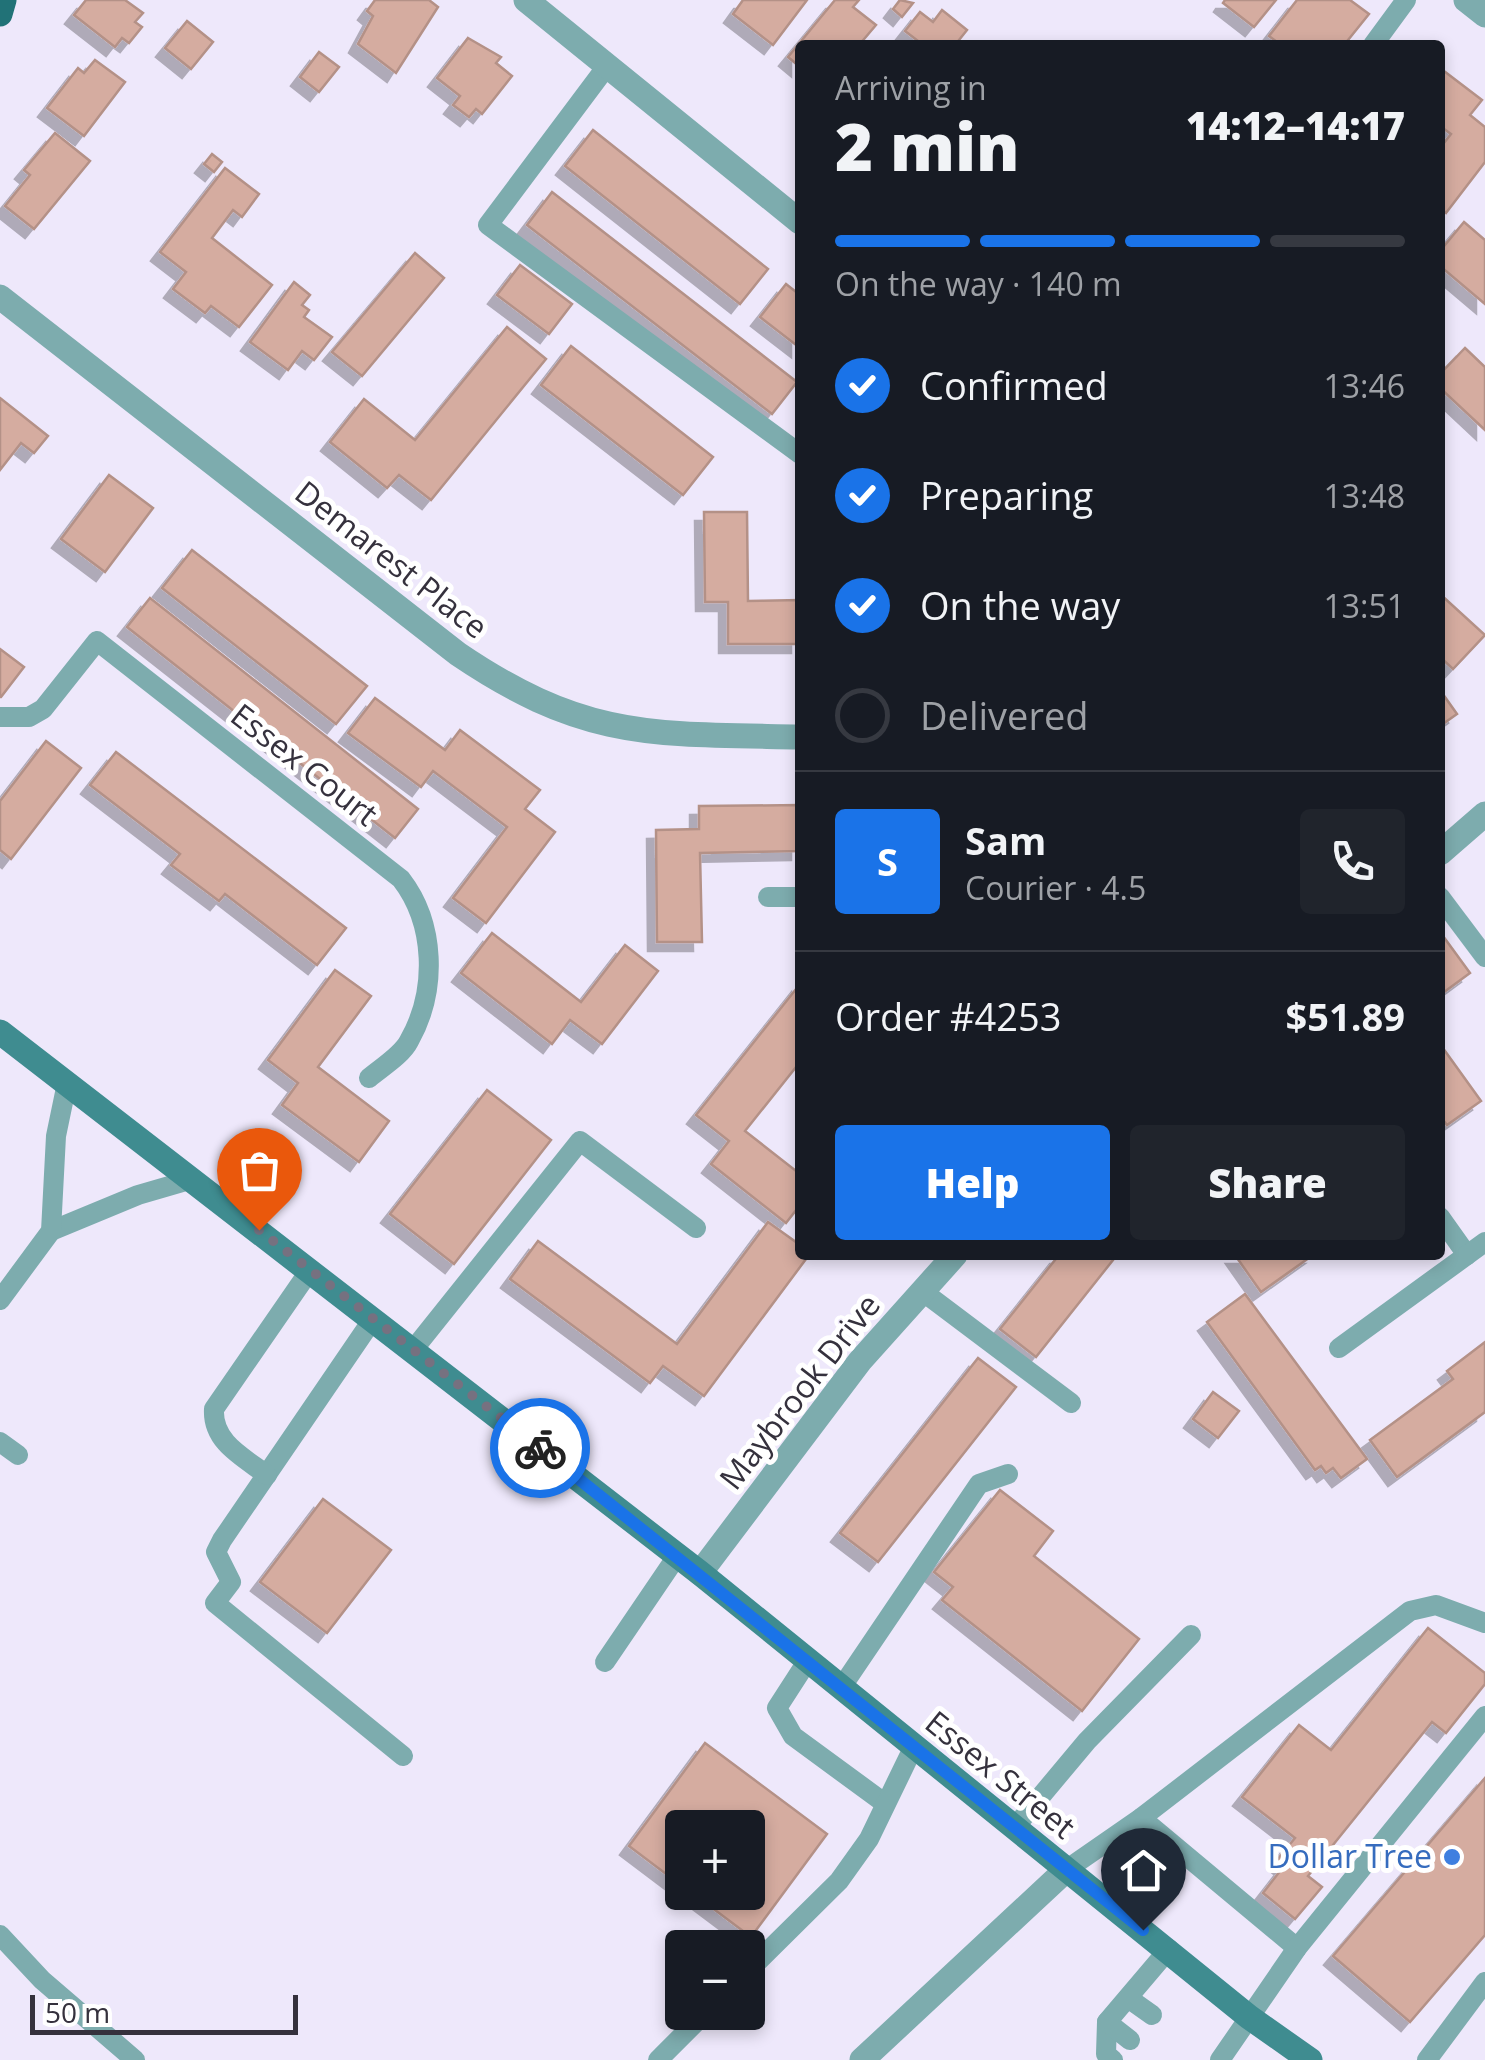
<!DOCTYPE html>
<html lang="en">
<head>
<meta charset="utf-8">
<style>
	body { margin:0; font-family:"Open Sans",sans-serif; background:#20242c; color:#f1f3f6; height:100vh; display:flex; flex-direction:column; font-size:38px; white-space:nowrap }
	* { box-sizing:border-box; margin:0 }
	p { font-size:32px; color:#9ea1a6 }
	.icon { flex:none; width:55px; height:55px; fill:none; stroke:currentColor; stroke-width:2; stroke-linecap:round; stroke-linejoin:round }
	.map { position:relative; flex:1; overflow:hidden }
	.panel { position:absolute; left:795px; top:40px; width:650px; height:1220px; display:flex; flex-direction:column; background:#171b24; border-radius:10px; box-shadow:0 5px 15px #0003 }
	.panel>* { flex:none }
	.controls { position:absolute; left:665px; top:1810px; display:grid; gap:20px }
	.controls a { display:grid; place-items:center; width:100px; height:100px; border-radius:10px; background:#171b24; box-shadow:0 5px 15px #0003; font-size:50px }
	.scale { position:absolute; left:30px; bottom:25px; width:268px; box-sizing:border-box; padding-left:10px; border:5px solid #35313d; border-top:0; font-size:28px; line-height:35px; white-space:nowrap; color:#35313d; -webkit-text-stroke:8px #fff; paint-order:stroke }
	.pin { position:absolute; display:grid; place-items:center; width:85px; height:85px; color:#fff; margin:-102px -42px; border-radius:50% 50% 50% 0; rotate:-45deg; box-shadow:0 0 10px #0007 }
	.pin .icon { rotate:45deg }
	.courier { position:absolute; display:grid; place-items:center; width:100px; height:100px; margin:-50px; border:8px solid #1a73e8; border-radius:50%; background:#fff; color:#222; box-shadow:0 2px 12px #0007 }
	.headline em { font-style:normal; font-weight:800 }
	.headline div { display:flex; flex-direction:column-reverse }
	.headline { display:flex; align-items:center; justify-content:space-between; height:170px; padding:0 40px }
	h1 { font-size:65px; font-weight:800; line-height:75px }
	.bar { display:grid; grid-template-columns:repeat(4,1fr); gap:15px 10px; align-content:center; height:120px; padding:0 40px }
	.bar i { height:12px; border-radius:8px; background:#363941 }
	.bar .current { background:#1a73e8 }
	.bar p { grid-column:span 4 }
	.line { display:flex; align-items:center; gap:25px; padding:0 40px; border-top:2px solid #363941 }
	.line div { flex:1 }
	.round { display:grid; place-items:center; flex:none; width:105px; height:105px; border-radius:10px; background:#20242c }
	ol { padding:0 40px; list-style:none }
	li { display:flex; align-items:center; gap:30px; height:110px }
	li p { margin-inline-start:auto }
	li .icon { padding:10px; border-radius:50%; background:#1a73e8; color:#fff; stroke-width:4 }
	li:last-child { color:#9ea1a6 }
	li i { width:55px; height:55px; border:5px solid #363941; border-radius:50% }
	.primary-button { display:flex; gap:20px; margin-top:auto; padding:20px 40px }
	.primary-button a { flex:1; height:115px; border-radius:10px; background:#1a73e8; color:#fff; font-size:40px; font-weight:800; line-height:115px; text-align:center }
	.primary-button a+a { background:#20242c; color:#f1f3f6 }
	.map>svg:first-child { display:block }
	.building { fill:#d5aca0; stroke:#b49187; stroke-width:2.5; filter:url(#shadow) }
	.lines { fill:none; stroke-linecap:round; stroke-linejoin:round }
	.service { stroke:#7dacae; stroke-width:20 }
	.minor { stroke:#7dacae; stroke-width:25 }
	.secondary { stroke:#3f8c90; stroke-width:25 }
	.primary { stroke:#217277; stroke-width:25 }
	.done { stroke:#767180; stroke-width:10; stroke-dasharray:0 18 }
	.route { stroke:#1a73e8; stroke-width:12 }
	.shop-dot { fill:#3f7fe0; stroke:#fff; stroke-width:4 }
	.labels { text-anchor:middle; stroke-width:10; stroke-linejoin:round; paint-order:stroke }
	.street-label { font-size:32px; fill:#35313d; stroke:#fff }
	.shop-label { font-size:32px; fill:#366cbe; stroke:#fff; text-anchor:end }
</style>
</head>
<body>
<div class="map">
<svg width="1485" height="2060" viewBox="0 0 1485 2060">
	<defs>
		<filter id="shadow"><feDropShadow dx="-9" dy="9" stdDeviation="0" flood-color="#0004"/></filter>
	</defs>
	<rect width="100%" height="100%" fill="#eee8fb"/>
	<!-- building -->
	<g class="building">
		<polygon points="86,0 125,0 143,13 135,22 142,27 129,43 122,38 115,47 74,15"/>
		<polygon points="375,0 429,0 438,7 396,73 358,44 373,16 367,11"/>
		<polygon points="743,0 807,0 773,45 733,14"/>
		<polygon points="835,0 859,0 853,7 876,25 859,45 800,45 800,67 788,57"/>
		<polygon points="900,0 913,3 902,17 893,9"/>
		<polygon points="1225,0 1276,0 1254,27 1223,3"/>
		<polygon points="1297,0 1350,0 1369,14 1344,45 1281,45 1269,36"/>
		<polygon points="942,10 967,30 955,45 915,45 918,41 905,31 920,12 933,22"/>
		<polygon points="187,21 213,42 191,69 165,48"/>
		<polygon points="468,38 501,57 496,63 512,76 482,114 476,109 469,117 453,105 460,96 437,78"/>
		<polygon points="319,52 339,67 319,92 300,77"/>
		<polygon points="95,60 125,82 84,136 47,108 78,68 84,73"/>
		<polygon points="1440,68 1482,100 1470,115 1485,127 1485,162 1446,213 1440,208 1440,148 1451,134 1440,126"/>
		<polygon points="593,130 768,269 740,304 565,166"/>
		<polygon points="55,133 90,161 34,229 5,206 30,175 24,170"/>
		<polygon points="212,154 222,162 214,172 204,164"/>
		<polygon points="225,168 259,194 242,217 233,210 212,238 272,285 239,327 211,306 205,313 173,289 186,272 160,252"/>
		<polygon points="552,192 797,382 772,414 527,225"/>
		<polygon points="1464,222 1485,240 1485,304 1440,266 1440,251"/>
		<polygon points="415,253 444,278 362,376 332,352"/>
		<polygon points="520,265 572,304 549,334 497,295"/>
		<polygon points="294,282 310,295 302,305 309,310 304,317 332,337 314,360 302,351 288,370 250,342"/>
		<polygon points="786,284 800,295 800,348 760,317"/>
		<polygon points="507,327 546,359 431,500 399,475 387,488 330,442 364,399 415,440"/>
		<polygon points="571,346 713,457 683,495 541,385"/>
		<polygon points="1465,348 1485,367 1485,430 1440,388 1440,374"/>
		<polygon points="0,398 48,436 34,453 21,443 0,470"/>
		<polygon points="109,475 153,508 105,572 61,539"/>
		<polygon points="704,512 747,512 748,601 800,600 800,644 728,644 728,602 705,602"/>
		<polygon points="192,550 367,686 336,724 162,588"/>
		<polygon points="1440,594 1485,635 1453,669 1440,657"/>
		<polygon points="150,598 418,809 395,838 127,627"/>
		<polygon points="0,649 24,667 1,697 0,697"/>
		<polygon points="1440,690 1457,714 1440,726"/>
		<polygon points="375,698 445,750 460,730 540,790 525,809 555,832 486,923 453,898 507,827 433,771 421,787 348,733"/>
		<polygon points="46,741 81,768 11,859 0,850 0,801"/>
		<polygon points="116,752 346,928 317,965 225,894 219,901 171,865 180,854 90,785"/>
		<polygon points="800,805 800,851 700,853 702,942 657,942 656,830 699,829 699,806"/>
		<polygon points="492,933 581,1002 625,945 658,971 602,1044 570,1020 552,1044 461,973"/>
		<polygon points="1443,936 1470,973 1440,995 1440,938"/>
		<polygon points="335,970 371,996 318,1067 389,1121 359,1162 282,1105 298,1083 268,1060"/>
		<polygon points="800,984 800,1062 745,1131 800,1174 800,1205 786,1223 711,1164 729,1141 696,1115"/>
		<polygon points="1440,1044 1481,1101 1447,1125 1440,1116"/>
		<polygon points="487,1090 551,1140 454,1264 390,1214"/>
		<polygon points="768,1222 800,1245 800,1255 809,1255 704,1396 663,1366 650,1383 510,1279 538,1241 677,1344"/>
		<polygon points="1059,1255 1117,1255 1036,1357 1000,1329"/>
		<polygon points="1235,1255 1313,1255 1261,1292"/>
		<polygon points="1245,1294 1367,1459 1341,1478 1333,1468 1326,1473 1321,1466 1315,1470 1207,1322"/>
		<polygon points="1485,1342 1485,1412 1397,1477 1370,1440 1453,1379 1447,1371"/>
		<polygon points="978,1358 1016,1387 878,1562 840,1533"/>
		<polygon points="1213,1392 1239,1411 1218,1438 1193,1419"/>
		<polygon points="1000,1490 1053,1531 1034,1556 1139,1639 1082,1711 942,1600 953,1587 934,1572"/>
		<polygon points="323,1499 391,1550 327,1633 260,1582"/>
		<polygon points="1428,1628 1485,1673 1485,1684 1446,1733 1432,1722 1308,1876 1322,1887 1295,1919 1263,1893 1284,1866 1277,1860 1295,1838 1242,1797 1299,1725 1331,1750"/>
		<polygon points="705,1743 827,1834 751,1937 691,1892 748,1892 748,1828 682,1828 682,1886 629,1846"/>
		<polygon points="1485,1778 1485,1935 1410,2022 1333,1956"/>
	</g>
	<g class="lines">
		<!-- service -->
		<g class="service">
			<polyline points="1373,45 1406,0"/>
			<polyline points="607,66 488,225 800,454"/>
			<path d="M0,717h29l14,-8 54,-68 304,238c34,44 37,111 8,162 -7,14 -27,26 -40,37"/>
			<polyline points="768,897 800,897"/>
			<polyline points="1440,897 1485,957"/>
			<polyline points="1440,1217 1467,1255"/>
			<polyline points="51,1231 138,1195 193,1179"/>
			<polyline points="922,1291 1071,1403"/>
			<polyline points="0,1300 51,1231 56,1136 67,1083"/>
			<polyline points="373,1319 222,1540 216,1552 231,1582 215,1603 403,1756"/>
			<polyline points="1339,1348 1485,1242"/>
			<polyline points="413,1350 580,1141 696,1228"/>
			<polyline points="0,1442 18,1455"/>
			<path d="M267,1475c-24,-18 -55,-33 -53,-66l96,-139"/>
			<polyline points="808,1660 777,1708 793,1736 883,1802"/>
			<polyline points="605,1662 677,1556"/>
			<polyline points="841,1688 979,1484 1008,1474"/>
			<polyline points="1141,1818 1297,1948"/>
			<polyline points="1015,1827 1087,1741 1191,1635"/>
			<polyline points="1066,1870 1141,1818 1410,1611 1436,1605 1485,1623"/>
			<polyline points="0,1935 42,1980 135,2060"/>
			<polyline points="748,1971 839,1881 869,1839 914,1746"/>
			<polyline points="1128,1998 1152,2015"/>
			<polyline points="1107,2022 1106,2054 1113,2060"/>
			<polyline points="1130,2040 1107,2022 1169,1949"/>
			<polyline points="658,2060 706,2012"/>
			<polyline points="1220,2060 1297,1948 1485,1716"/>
			<polyline points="1427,2060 1485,1982"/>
		</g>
		<!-- minor -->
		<g class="minor">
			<polyline points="526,0 800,222"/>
			<polyline points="1466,0 1485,15"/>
			<path d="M0,297l458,357c127,86 195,80 342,83"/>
			<polyline points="1440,853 1485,814"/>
			<polyline points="700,1573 860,1361 955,1255"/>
			<polyline points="862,2060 1066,1870"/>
		</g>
		<!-- secondary -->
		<polyline class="secondary" points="0,1032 700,1573 1249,2017 1310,2060"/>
		<!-- primary -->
		<polyline class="primary" points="0,14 4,0"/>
	</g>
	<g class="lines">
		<!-- done -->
		<polyline class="done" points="259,1230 540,1448"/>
		<!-- route -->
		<polyline class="route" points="540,1448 1143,1930"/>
	</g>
	<!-- markers -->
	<circle class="shop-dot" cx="1452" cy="1857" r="10"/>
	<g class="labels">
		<!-- street labels -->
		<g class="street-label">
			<text transform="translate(391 560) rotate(38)" y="11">Demarest Place</text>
			<text transform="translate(304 765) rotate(38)" y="11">Essex Court</text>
			<text transform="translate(800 1392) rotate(-52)" y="11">Maybrook Drive</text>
			<text transform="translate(1000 1775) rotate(39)" y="11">Essex Street</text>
		</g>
		<!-- shop labels -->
		<g class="shop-label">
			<text x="1432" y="1868">Dollar Tree</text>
		</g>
	</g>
</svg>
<div class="controls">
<a>+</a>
<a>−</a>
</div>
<div class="scale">50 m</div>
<div class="pin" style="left:259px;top:1230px;background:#ea580c"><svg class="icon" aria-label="bag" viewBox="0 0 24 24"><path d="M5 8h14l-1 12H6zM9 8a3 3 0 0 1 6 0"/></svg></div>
<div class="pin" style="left:1143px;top:1930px;background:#1f2937"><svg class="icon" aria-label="home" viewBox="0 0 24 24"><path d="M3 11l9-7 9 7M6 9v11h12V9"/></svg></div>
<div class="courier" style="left:540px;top:1448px"><svg class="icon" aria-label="bike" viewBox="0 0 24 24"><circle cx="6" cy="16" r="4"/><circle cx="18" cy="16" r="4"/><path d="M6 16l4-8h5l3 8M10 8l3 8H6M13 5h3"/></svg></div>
<section class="panel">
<div class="headline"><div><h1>2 min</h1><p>Arriving in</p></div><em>14:12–14:17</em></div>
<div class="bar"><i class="current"></i><i class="current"></i><i class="current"></i><i></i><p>On the way · 140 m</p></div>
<ol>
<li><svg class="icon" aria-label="check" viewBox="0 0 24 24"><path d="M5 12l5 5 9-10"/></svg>Confirmed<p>13:46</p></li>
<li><svg class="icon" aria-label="check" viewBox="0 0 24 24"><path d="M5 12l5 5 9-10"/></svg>Preparing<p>13:48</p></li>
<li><svg class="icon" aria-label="check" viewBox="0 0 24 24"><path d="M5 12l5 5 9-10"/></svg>On the way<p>13:51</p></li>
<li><i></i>Delivered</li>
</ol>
<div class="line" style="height:180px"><b class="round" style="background:#1a73e8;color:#fff">S</b><div><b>Sam</b><p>Courier · 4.5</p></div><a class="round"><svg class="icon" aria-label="phone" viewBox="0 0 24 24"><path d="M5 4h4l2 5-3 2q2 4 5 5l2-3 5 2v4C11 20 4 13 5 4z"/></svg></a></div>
<div class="line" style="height:130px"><div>Order #4253</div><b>$51.89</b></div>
<div class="primary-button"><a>Help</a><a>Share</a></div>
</section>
</div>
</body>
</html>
